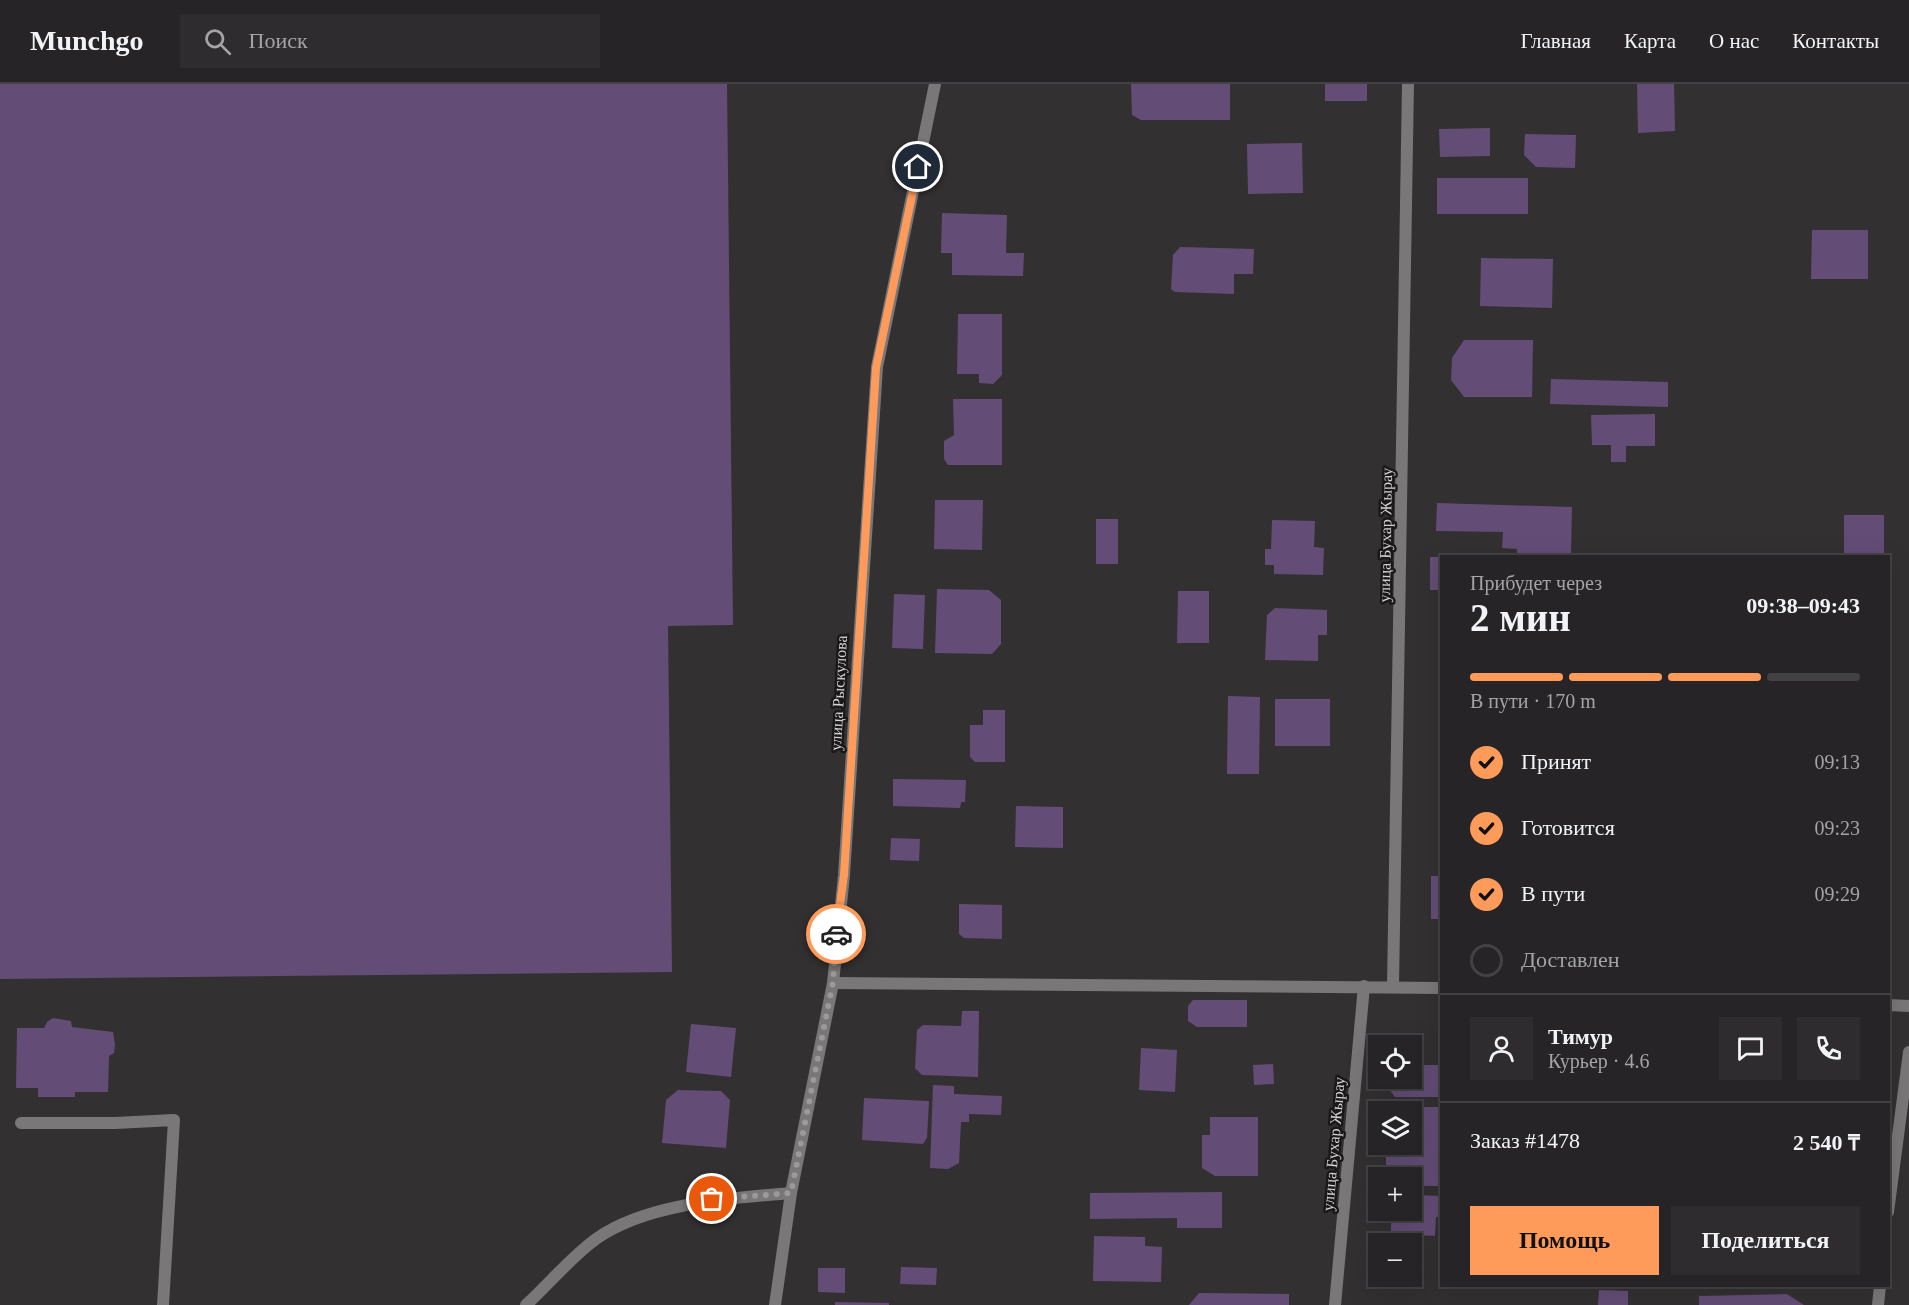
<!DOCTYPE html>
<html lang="ru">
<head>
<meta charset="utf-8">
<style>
	body { margin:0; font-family:"Times New Roman",serif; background:#2e2c2e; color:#f1f3f6; height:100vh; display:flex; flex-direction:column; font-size:22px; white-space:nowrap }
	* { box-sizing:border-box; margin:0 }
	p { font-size:20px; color:#a4a4a7 }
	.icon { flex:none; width:33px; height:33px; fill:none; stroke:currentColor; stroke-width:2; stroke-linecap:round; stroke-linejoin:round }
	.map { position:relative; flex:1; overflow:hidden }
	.side { position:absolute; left:1440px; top:471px; width:450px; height:732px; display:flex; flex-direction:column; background:#262426; border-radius:0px; box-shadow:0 6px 24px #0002,0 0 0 2px #424143 }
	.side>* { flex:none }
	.tools { position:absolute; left:1368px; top:951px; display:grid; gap:12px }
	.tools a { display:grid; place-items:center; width:54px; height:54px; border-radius:0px; background:#262426; box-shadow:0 6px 24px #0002,0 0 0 2px #424143; font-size:30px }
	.pin { position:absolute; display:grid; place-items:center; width:51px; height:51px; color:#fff; margin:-26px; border:3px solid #fff; border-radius:50%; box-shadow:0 2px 6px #0007 }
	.courier { position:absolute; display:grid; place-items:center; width:60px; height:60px; margin:-30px; border:4px solid #ff9b5a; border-radius:50%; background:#fff; color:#222; box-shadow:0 2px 8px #0007 }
	.head em { font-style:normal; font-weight:800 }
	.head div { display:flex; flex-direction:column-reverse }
	.head { display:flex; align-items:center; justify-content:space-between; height:102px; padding:0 30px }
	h1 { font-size:39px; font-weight:800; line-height:45px }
	.bar { display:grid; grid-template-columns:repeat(4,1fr); gap:9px 6px; align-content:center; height:72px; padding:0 30px }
	.bar i { height:8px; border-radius:4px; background:#424143 }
	.bar .on { background:#ff9b5a }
	.bar p { grid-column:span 4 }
	.line { display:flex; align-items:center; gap:15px; padding:0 30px; border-top:2px solid #424143 }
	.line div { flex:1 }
	.round { display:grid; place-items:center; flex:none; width:63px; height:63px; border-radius:0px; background:#2e2c2e }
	ol { padding:0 30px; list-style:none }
	li { display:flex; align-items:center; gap:18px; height:66px }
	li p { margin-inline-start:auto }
	li .icon { padding:6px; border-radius:50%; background:#ff9b5a; color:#111; stroke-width:4 }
	li:last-child { color:#a4a4a7 }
	li i { width:33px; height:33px; border:3px solid #424143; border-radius:50% }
	.primary-button { display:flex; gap:12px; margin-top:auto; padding:12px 30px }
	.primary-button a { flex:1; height:69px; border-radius:0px; background:#ff9b5a; color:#111; font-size:24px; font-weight:800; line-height:69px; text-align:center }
	.primary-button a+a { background:#2e2c2e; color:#f1f3f6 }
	header { display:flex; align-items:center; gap:36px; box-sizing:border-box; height:84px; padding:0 30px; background:#262426; border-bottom:2px solid #424143 }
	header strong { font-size:28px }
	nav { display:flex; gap:33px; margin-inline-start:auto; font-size:21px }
	.search { width:420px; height:54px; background:#2e2c2e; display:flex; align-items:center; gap:15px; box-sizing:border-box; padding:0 21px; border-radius:0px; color:#a4a4a7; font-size:22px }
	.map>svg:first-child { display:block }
	.building { fill:#634d76 }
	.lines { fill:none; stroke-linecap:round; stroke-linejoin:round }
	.service { stroke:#797777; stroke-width:12 }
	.minor { stroke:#797777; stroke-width:12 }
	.tertiary { stroke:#797777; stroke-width:12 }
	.done { stroke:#9b999b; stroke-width:6; stroke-dasharray:0 10.8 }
	.route { stroke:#ff9b5a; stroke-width:8 }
	.labels { text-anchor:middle; stroke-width:5; stroke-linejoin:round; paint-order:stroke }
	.street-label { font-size:16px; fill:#d3d1d3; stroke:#1a1819 }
</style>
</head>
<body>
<header>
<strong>Munchgo</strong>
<div class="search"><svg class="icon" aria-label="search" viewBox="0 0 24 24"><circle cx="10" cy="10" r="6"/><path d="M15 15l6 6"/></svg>Поиск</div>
<nav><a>Главная</a><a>Карта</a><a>О нас</a><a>Контакты</a></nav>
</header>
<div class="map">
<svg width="1909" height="1221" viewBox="0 0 1909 1221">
	<rect width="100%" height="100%" fill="#333032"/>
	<!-- building -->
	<g class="building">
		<polygon points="0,0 727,0 733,541 668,542 672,888 0,895"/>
		<polygon points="1131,0 1230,0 1230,36 1141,36 1132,31"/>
		<rect x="1325" y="0" width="42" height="17"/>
		<polygon points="1637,0 1674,0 1675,47 1638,49"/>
		<polygon points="1490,44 1490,72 1440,73 1439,45"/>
		<polygon points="1525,50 1576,51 1575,84 1536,83 1524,71"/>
		<polygon points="1302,59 1303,109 1248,110 1247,60"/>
		<rect x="1437" y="94" width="91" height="36"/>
		<polygon points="942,129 1007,131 1006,169 1024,169 1023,192 952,191 952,169 941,169"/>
		<polygon points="1812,146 1868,146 1868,195 1811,195"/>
		<polygon points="1180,163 1254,165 1253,190 1234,190 1234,210 1175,208 1171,205 1173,171"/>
		<polygon points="1481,174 1553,175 1552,224 1480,222"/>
		<polygon points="958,230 1002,230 1002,291 993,300 979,299 979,290 957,290"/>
		<polygon points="1464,256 1533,256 1532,313 1464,313 1451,296 1452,274"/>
		<polygon points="1551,295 1668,298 1668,323 1550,320"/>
		<polygon points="953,315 1002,315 1002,381 948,381 944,375 944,357 954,351"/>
		<polygon points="1655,330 1655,362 1626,362 1626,378 1611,378 1611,361 1592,361 1591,331"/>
		<polygon points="935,416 983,416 982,466 934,465"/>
		<polygon points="1437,419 1572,423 1571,472 1517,472 1517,465 1502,464 1503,448 1436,447"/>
		<rect x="1844" y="431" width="40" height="41"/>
		<rect x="1096" y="435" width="22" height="45"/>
		<polygon points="1272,436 1315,437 1314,463 1324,464 1323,491 1274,490 1274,481 1265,481 1265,465 1271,465"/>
		<rect x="1430" y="473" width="12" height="33"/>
		<polygon points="937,505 989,506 1001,516 1001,560 992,570 935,569"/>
		<polygon points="1178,507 1209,507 1209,559 1177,559"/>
		<polygon points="894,510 925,511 923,565 892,564"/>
		<polygon points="1275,524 1327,526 1327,551 1318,551 1318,577 1265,576 1267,531"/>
		<polygon points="1228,612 1260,613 1259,690 1227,690"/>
		<rect x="1275" y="615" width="55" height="47"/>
		<polygon points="983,626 1005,626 1005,678 975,678 970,673 970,641 983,641"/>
		<polygon points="893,695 966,696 965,718 961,718 960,724 893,722"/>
		<polygon points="1016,722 1063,723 1063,764 1015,763"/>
		<polygon points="891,754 920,755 919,777 890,776"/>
		<rect x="1431" y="792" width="11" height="43"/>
		<polygon points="959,820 1002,821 1002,855 964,854 959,850"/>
		<polygon points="1193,916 1247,916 1247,943 1197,943 1188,937 1188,922"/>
		<polygon points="962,927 979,927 978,993 922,991 915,984 917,946 923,941 961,942"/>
		<polygon points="53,934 71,937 72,943 113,948 115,961 114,969 109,972 108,1008 75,1008 75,1013 38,1013 38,1004 16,1004 17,944 44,944 47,938"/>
		<polygon points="691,940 736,944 731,993 686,988"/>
		<polygon points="1141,964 1177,966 1175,1008 1139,1006"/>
		<polygon points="1273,980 1274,1000 1254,1001 1253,981"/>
		<polygon points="1412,981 1442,981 1442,1013 1395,1013 1386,1001 1386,994 1412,994"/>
		<polygon points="933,1001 954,1002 954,1010 1002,1012 1001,1031 969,1030 969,1038 961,1038 959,1079 948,1085 930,1084"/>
		<polygon points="678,1006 721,1007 730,1016 726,1064 662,1059 666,1016"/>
		<polygon points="864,1014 929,1017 927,1054 923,1060 862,1056"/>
		<polygon points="1386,1023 1439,1023 1439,1033 1442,1033 1442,1078 1438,1078 1438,1102 1412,1102 1412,1094 1386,1094 1386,1060 1412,1060 1412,1028 1386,1028"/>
		<polygon points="1210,1033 1258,1033 1258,1092 1215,1092 1202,1084 1202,1051 1210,1051"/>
		<polygon points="1222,1108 1222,1144 1177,1144 1177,1134 1090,1135 1090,1109"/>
		<polygon points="1412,1111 1442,1112 1442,1133 1436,1133 1435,1152 1391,1150 1391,1126 1412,1126"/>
		<polygon points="1094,1152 1145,1153 1145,1162 1162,1163 1161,1198 1093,1197"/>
		<polygon points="901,1183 937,1184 936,1201 900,1200"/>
		<polygon points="818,1184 845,1184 845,1209 818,1208"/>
		<polygon points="1599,1206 1628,1207 1628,1221 1598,1221"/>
		<polygon points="1199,1209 1289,1210 1289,1221 1189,1221"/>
		<polygon points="1787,1210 1804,1221 1699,1221 1699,1212"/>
		<polygon points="835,1218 889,1219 889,1221 835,1221"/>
	</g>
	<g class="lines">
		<!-- service -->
		<polyline class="service" points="21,1039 115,1039 174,1036 163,1221"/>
		<!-- minor -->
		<g class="minor">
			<polyline points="833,899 1442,904"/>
			<polyline points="1393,902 1408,0"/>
			<polyline points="1888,921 1909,922"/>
			<path d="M526,1221c23,-21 45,-48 70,-66 50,-36 136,-41 195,-46"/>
			<polyline points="775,1221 791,1109 833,899 844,791 877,283 935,0"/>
			<polyline points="1335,1221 1364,902"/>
		</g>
		<!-- tertiary -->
		<g class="tertiary">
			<polyline points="1888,1128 1909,968"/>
			<polyline points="1878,1221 1880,1202"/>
		</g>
	</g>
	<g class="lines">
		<!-- done -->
		<polyline class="done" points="712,1115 791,1109 833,898 836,850"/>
		<!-- route -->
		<polyline class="route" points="836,850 844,791 876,284 918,83"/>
	</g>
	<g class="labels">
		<!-- street labels -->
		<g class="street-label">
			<text transform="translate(1385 451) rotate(-89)" y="6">улица Бухар Жырау</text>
			<text transform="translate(838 609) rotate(-87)" y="6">улица Рыскулова</text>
			<text transform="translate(1333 1060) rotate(-85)" y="6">улица Бухар Жырау</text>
		</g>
	</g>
</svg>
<div class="tools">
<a><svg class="icon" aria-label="locate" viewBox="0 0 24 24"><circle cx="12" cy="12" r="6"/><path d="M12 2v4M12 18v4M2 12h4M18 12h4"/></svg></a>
<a><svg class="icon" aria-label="layers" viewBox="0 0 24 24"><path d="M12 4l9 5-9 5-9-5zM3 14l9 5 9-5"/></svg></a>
<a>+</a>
<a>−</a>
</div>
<div class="pin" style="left:712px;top:1115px;background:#ea580c"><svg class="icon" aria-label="bag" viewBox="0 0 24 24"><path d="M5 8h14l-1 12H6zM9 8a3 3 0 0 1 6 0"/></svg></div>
<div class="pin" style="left:918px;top:83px;background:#1f2937"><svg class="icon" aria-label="home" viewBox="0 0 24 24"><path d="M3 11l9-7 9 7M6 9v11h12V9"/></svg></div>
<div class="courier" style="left:836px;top:850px"><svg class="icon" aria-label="car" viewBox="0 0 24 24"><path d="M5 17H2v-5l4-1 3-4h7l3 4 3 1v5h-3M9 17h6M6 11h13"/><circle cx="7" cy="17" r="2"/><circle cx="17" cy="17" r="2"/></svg></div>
<section class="side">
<div class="head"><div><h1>2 мин</h1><p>Прибудет через</p></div><em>09:38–09:43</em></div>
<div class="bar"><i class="on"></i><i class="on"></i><i class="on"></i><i></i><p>В пути · 170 m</p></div>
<ol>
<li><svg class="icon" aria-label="check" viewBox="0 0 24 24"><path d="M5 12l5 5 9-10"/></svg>Принят<p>09:13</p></li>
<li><svg class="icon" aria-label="check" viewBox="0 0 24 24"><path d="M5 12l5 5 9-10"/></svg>Готовится<p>09:23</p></li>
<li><svg class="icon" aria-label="check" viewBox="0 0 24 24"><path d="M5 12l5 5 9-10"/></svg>В пути<p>09:29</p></li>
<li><i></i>Доставлен</li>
</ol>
<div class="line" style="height:108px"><a class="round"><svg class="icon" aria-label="person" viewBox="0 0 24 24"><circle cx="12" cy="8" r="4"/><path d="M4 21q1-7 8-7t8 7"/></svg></a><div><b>Тимур</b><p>Курьер · 4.6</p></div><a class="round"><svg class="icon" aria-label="chat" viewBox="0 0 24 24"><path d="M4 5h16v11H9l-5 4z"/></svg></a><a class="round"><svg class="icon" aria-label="phone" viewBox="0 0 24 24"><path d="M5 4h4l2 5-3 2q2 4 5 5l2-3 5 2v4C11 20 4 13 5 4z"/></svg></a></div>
<div class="line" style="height:78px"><div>Заказ #1478</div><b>2 540 ₸</b></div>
<div class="primary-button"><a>Помощь</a><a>Поделиться</a></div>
</section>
</div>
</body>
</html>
